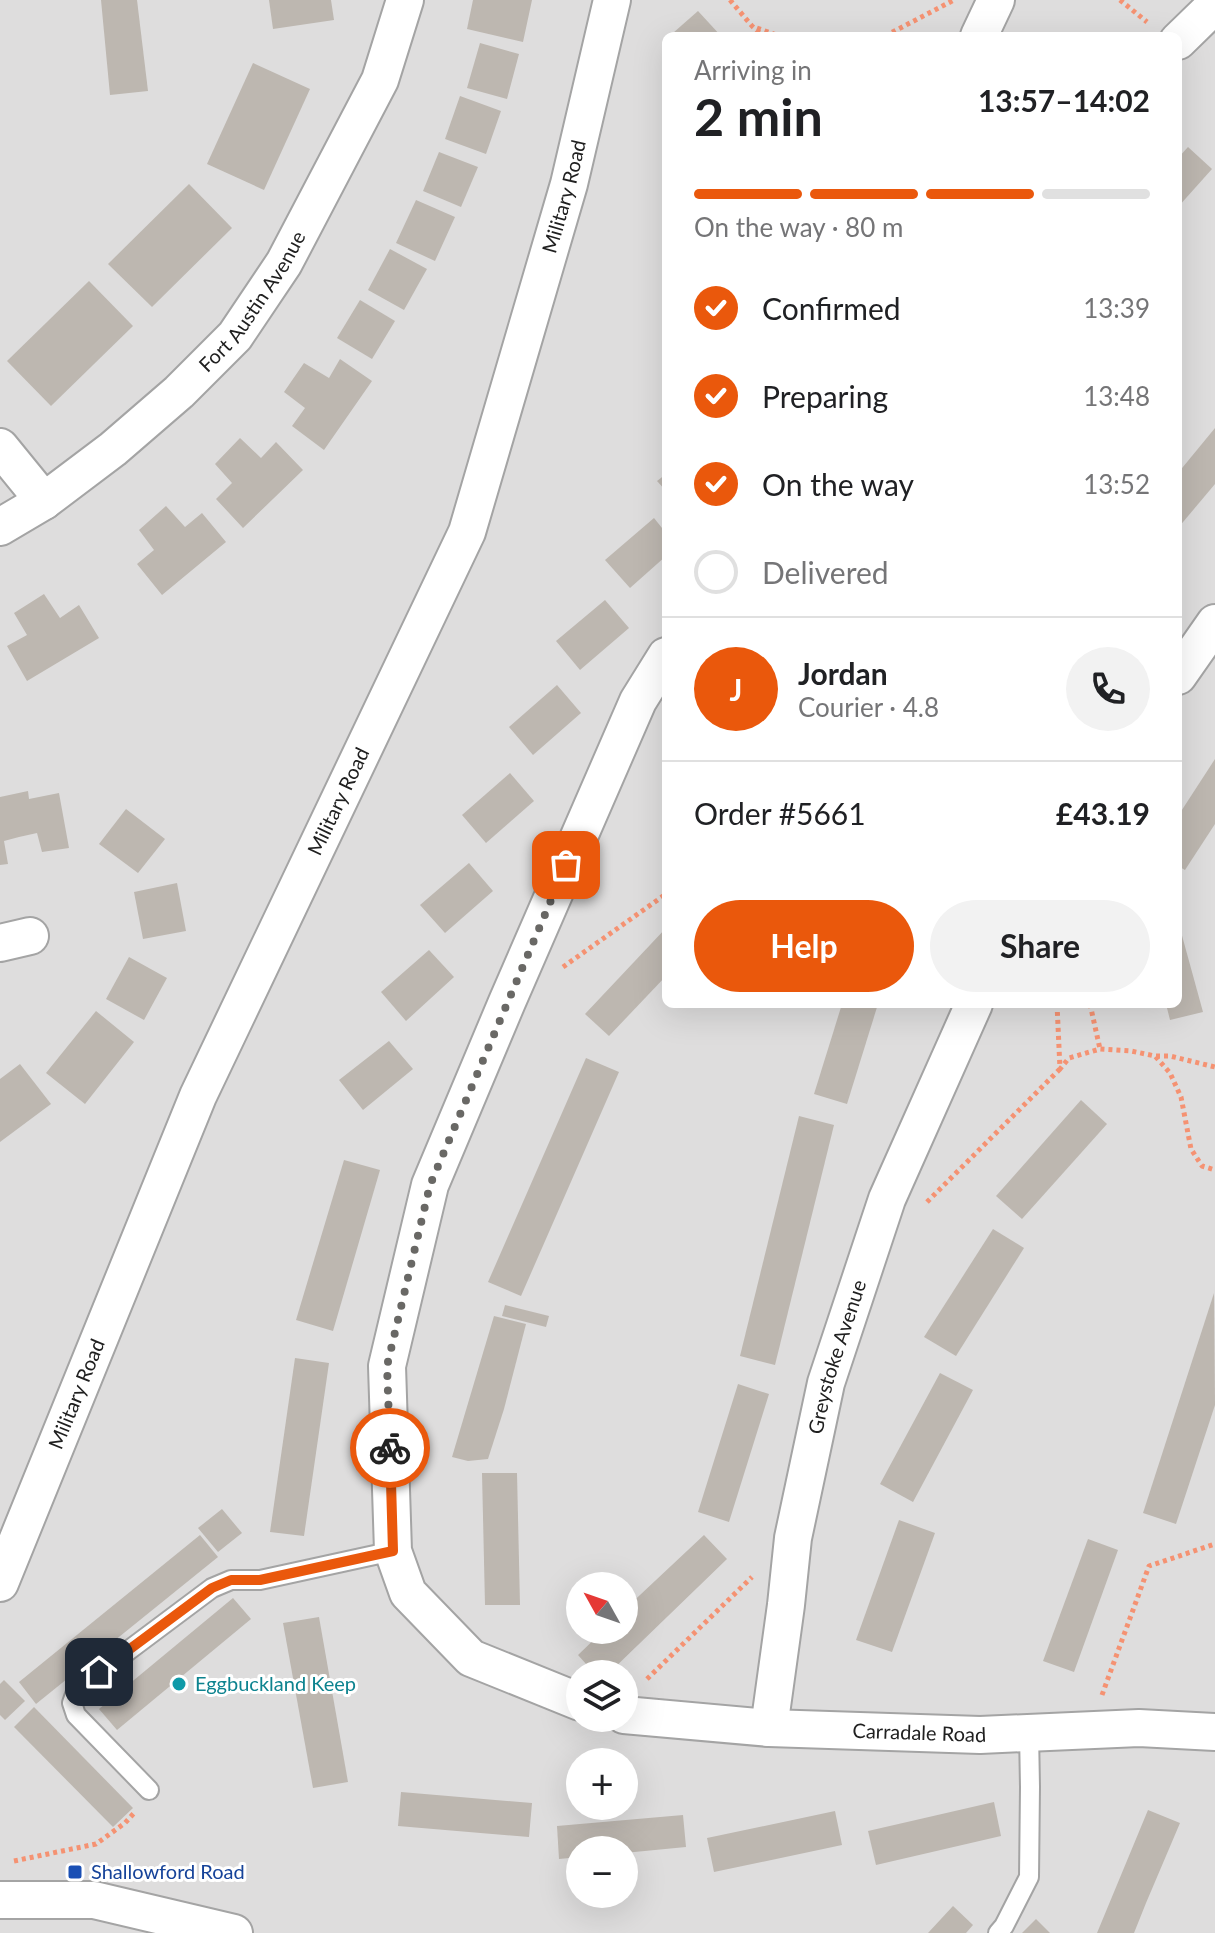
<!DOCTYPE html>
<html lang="en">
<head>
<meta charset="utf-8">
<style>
	body { margin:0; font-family:Lato,sans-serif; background:#f2f2f2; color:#202124; height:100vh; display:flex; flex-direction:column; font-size:30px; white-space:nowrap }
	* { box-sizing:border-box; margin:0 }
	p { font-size:26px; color:#757577 }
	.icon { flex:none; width:44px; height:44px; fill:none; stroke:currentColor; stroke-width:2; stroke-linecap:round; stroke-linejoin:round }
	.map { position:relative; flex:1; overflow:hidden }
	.details { position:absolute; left:662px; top:32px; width:520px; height:976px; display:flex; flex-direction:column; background:#fff; border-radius:12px; box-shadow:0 8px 32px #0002 }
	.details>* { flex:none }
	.needle { width:52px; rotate:310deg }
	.controls { position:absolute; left:566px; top:1572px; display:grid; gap:16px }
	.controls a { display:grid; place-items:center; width:72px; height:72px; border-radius:50%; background:#fff; box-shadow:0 8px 32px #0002; font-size:40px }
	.pin { position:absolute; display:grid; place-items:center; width:68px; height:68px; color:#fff; margin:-34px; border-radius:16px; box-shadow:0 4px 12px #0006 }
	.courier { position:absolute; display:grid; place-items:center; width:80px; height:80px; margin:-40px; border:6px solid #ea580c; border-radius:50%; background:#fff; color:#222; box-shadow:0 2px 10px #0007 }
	.overview em { font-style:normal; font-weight:700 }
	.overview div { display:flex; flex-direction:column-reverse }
	.overview { display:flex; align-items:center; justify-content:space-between; height:136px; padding:0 32px }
	h1 { font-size:52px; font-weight:700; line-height:60px }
	.bar { display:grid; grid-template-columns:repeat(4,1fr); gap:12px 8px; align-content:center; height:96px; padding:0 32px }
	.bar i { height:10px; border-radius:6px; background:#e0e0e0 }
	.bar .active { background:#ea580c }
	.bar p { grid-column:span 4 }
	.line { display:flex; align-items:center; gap:20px; padding:0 32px; border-top:2px solid #e0e0e0 }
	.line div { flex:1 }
	.round { display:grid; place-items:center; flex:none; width:84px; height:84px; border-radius:42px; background:#f2f2f2 }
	ol { padding:0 32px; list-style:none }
	li { display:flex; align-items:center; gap:24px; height:88px }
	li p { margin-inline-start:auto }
	li .icon { padding:8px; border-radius:50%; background:#ea580c; color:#fff; stroke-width:4 }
	li:last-child { color:#757577 }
	li i { width:44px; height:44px; border:4px solid #e0e0e0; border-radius:50% }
	.primary-button { display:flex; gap:16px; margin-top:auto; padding:16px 32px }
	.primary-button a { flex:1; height:92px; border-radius:48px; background:#ea580c; color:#fff; font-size:32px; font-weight:700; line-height:92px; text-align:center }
	.primary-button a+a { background:#f2f2f2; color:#202124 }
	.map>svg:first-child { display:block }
	.residential { fill:#dedddd; fill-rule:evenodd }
	.building { fill:#bdb7b0 }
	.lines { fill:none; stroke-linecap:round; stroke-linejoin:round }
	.service-casing { stroke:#a4a4a4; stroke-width:22 }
	.minor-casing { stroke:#a4a4a4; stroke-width:40 }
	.path { stroke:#f59272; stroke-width:5; stroke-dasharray:4 4; stroke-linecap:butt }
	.service { stroke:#fff; stroke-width:18 }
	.minor { stroke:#fff; stroke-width:36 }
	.done { stroke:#696865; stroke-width:8; stroke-dasharray:0 14.4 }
	.route { stroke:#ea580c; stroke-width:10 }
	.culture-dot { fill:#0f9aa8; stroke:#fff; stroke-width:3 }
	.transit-dot { fill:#1a4fb4; stroke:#fff; stroke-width:3 }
	.labels { text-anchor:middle; stroke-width:6; stroke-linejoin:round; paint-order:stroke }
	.street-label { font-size:20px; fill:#202020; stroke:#fff }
	.culture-label { font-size:20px; fill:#0d838f; stroke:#fff; text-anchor:start }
	.transit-label { font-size:20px; fill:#164399; stroke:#fff; text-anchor:start }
</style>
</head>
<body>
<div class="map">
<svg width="1215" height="1933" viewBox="0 0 1215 1933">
	<rect width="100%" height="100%" fill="#f0eee6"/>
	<!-- residential -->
	<path class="residential" d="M0,0h1215v1933h-1215zM666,36h512v968h-512zM580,1586h44v44h-44zM580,1674h44v44h-44zM580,1762h44v44h-44zM580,1850h44v44h-44z"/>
	<!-- building -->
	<g class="building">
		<polygon points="101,0 137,0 148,91 110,95"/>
		<polygon points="269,0 331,0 334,20 273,29"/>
		<polygon points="473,0 532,0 523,42 467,29"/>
		<polygon points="698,11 721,36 676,36 673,33"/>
		<polygon points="480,43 519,54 507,99 467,88"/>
		<polygon points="253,63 310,89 264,190 207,164"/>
		<polygon points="460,96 501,111 486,154 445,139"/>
		<polygon points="1188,147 1212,169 1178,207 1178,158"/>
		<polygon points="439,152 478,167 461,207 423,191"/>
		<polygon points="189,184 232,228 152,307 108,264"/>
		<polygon points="416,200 455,217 435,261 396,243"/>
		<polygon points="390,249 427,269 404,310 368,290"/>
		<polygon points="89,281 133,326 51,406 7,361"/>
		<polygon points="360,300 395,321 372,359 337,338"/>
		<polygon points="340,359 372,381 324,450 292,426 305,408 284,392 304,363 329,378"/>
		<polygon points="1215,428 1215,484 1178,528 1178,473"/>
		<polygon points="240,438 261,458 276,442 303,470 243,528 216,499 232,483 215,464"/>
		<polygon points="666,474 666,491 657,481"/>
		<polygon points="166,506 185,527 202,513 226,542 162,595 137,564 154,550 139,530"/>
		<polygon points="654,518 666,533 666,556 630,588 605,560"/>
		<polygon points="44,594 60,618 79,605 99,638 27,681 7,646 27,635 14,613"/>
		<polygon points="605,600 629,628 580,670 556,641"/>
		<polygon points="557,685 581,713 533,755 509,727"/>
		<polygon points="1215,759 1215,824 1185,870 1178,866 1178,816"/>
		<polygon points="510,773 534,801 486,843 462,815"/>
		<polygon points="28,791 29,799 59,793 69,848 42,852 37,833 19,837 4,841 8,864 0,865 0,797"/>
		<polygon points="126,809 165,839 138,873 99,844"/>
		<polygon points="469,863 493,891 445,933 420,905"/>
		<polygon points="177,883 186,931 143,939 134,892"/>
		<polygon points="1178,921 1203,1012 1170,1020 1166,1004 1178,1004"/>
		<polygon points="666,928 666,976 609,1036 585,1014"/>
		<polygon points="429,950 454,977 406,1021 381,992"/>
		<polygon points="129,957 167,978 144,1020 106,999"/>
		<polygon points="842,1004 878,1004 847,1104 814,1094"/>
		<polygon points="96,1011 134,1042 85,1104 46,1073"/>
		<polygon points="389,1041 413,1069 363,1110 339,1080"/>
		<polygon points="586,1058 619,1072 521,1296 488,1282"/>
		<polygon points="20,1064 51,1104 0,1142 0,1079"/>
		<polygon points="1081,1100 1107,1124 1022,1219 996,1196"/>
		<polygon points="799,1116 834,1125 775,1365 740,1356"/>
		<polygon points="344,1160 380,1170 333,1331 296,1320"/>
		<polygon points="993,1229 1024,1248 956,1356 924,1337"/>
		<polygon points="1214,1293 1215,1405 1176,1524 1143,1513"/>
		<polygon points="505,1305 549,1316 546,1327 502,1316"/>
		<polygon points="494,1316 526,1324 504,1409 488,1459 468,1461 452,1457"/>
		<polygon points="295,1358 329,1363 304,1536 270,1532"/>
		<polygon points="940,1373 973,1390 913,1502 880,1484"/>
		<polygon points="738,1384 769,1394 729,1522 698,1512"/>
		<polygon points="482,1473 517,1473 520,1605 485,1605"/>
		<polygon points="222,1509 242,1533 218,1552 198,1528"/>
		<polygon points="899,1520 935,1533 892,1652 856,1640"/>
		<polygon points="200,1535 218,1557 36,1704 19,1682"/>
		<polygon points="704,1535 727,1559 608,1674 595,1674 578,1655 604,1630 624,1630 624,1610"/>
		<polygon points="1088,1539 1118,1550 1074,1672 1043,1661"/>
		<polygon points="233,1598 251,1619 117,1730 99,1709"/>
		<polygon points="319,1617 348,1782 313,1788 283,1623"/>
		<polygon points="4,1680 25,1701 5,1720 0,1715 0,1684"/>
		<polygon points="34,1707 133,1808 113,1827 14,1727"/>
		<polygon points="401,1792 532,1803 529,1837 398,1826"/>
		<polygon points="994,1802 1001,1836 876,1865 868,1831"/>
		<polygon points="1148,1810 1180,1823 1146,1903 1134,1933 1097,1933"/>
		<polygon points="835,1811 842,1845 714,1872 707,1838"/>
		<polygon points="683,1815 686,1847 624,1853 624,1850 580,1850 580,1857 559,1859 557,1826"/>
		<polygon points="953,1906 973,1925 966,1933 928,1933"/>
		<polygon points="1036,1919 1050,1933 1022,1933"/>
	</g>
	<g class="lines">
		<defs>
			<g id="service">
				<polyline points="149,1790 76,1715 72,1703 77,1689 212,1588 231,1580 260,1580 393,1551"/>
				<polyline points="998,1933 1004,1926 1029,1877 1030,1787 1029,1732"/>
			</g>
			<g id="minor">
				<polyline points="979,36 996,0"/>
				<polyline points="1178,41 1215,5"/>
				<polyline points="0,447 44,501"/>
				<path id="s1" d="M0,527l44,-26 69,-52 66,-57 56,-56 49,-73 96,-183 25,-80"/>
				<polyline points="1178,676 1215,623"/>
				<polyline points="0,943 30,936"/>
				<path id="s2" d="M0,1583l198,-487 269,-564 102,-348 43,-184"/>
				<polyline points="580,1702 471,1658 408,1593 393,1551 387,1366 430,1185 507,1002 638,701 666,656"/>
				<path id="s3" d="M624,1715l145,13 211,7 159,-7 76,4"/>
				<path id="s4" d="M769,1728l17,-123 7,-67 33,-155 61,-184 87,-195"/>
				<polyline points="0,1900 94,1900 234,1933"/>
			</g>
		</defs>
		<!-- service casing -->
		<use href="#service" class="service-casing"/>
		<!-- minor casing -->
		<use href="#minor" class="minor-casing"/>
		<!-- path -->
		<g class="path">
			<polyline points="730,0 752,26 763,36"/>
			<polyline points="1120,0 1147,22"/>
			<polyline points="757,28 779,36"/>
			<polyline points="885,36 954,0"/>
			<polyline points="563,967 666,894"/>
			<polyline points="1057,1004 1060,1069 1069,1058 1100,1049 1131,1051 1155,1056 1170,1073 1181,1097 1191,1149 1202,1166 1215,1170"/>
			<polyline points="1090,1004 1100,1049"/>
			<polyline points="1156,1056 1170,1056 1215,1067"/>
			<polyline points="927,1202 1060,1069"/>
			<polyline points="647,1679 752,1577"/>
			<polyline points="1102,1695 1149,1566 1215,1544"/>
			<polyline points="14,1861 96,1844 125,1823 135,1812"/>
		</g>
		<!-- service -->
		<use href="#service" class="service"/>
		<!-- minor -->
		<use href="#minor" class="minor"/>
	</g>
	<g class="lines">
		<!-- done -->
		<polyline class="done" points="390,1448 387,1366 430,1185 566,865"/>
		<!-- route -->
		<polyline class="route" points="99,1672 212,1588 231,1580 260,1580 393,1551 390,1448"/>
	</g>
	<!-- markers -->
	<circle class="culture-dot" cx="179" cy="1684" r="8"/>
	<rect class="transit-dot" x="67" y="1864" width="16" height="16" rx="4"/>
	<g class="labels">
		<!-- street labels -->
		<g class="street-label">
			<text dy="7" stroke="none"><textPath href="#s2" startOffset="1500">Military Road</textPath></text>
			<text dy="7" stroke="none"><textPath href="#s1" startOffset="342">Fort Austin Avenue</textPath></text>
			<text dy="7" stroke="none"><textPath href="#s2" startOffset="852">Military Road</textPath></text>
			<text dy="7" stroke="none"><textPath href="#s4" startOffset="378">Greystoke Avenue</textPath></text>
			<text dy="7" stroke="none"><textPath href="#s2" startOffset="204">Military Road</textPath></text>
			<text dy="7" stroke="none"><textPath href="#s3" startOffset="296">Carradale Road</textPath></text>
		</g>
		<!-- culture labels -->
		<g class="culture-label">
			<text x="195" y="1691">Eggbuckland Keep</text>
		</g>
		<!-- transit labels -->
		<g class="transit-label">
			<text x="91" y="1879">Shallowford Road</text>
		</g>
	</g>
</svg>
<div class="controls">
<a><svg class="needle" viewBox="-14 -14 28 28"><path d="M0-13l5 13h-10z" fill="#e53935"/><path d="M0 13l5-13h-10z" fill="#757577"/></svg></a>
<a><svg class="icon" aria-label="layers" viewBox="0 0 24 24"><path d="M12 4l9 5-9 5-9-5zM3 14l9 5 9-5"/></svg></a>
<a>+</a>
<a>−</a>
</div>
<div class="pin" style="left:566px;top:865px;background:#ea580c"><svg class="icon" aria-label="bag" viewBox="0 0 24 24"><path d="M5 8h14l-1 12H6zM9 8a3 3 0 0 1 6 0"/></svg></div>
<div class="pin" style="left:99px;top:1672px;background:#1f2937"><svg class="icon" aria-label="home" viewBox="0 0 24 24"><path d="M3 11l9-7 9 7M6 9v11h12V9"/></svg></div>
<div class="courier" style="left:390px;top:1448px"><svg class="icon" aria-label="bike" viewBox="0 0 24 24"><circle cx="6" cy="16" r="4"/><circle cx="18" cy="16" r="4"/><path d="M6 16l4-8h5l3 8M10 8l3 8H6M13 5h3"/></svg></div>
<section class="details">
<div class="overview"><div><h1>2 min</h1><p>Arriving in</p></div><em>13:57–14:02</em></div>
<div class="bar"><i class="active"></i><i class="active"></i><i class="active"></i><i></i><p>On the way · 80 m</p></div>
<ol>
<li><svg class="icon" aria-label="check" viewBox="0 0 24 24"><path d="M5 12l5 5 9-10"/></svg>Confirmed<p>13:39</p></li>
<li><svg class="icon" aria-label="check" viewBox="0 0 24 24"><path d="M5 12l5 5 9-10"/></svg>Preparing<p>13:48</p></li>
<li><svg class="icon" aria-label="check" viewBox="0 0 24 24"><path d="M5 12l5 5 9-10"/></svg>On the way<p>13:52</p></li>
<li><i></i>Delivered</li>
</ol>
<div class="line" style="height:144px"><b class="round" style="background:#ea580c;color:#fff">J</b><div><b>Jordan</b><p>Courier · 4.8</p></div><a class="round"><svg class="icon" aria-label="phone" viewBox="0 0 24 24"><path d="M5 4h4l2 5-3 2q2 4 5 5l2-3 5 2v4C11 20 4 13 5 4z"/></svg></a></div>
<div class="line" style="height:104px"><div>Order #5661</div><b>£43.19</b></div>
<div class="primary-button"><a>Help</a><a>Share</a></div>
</section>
</div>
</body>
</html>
